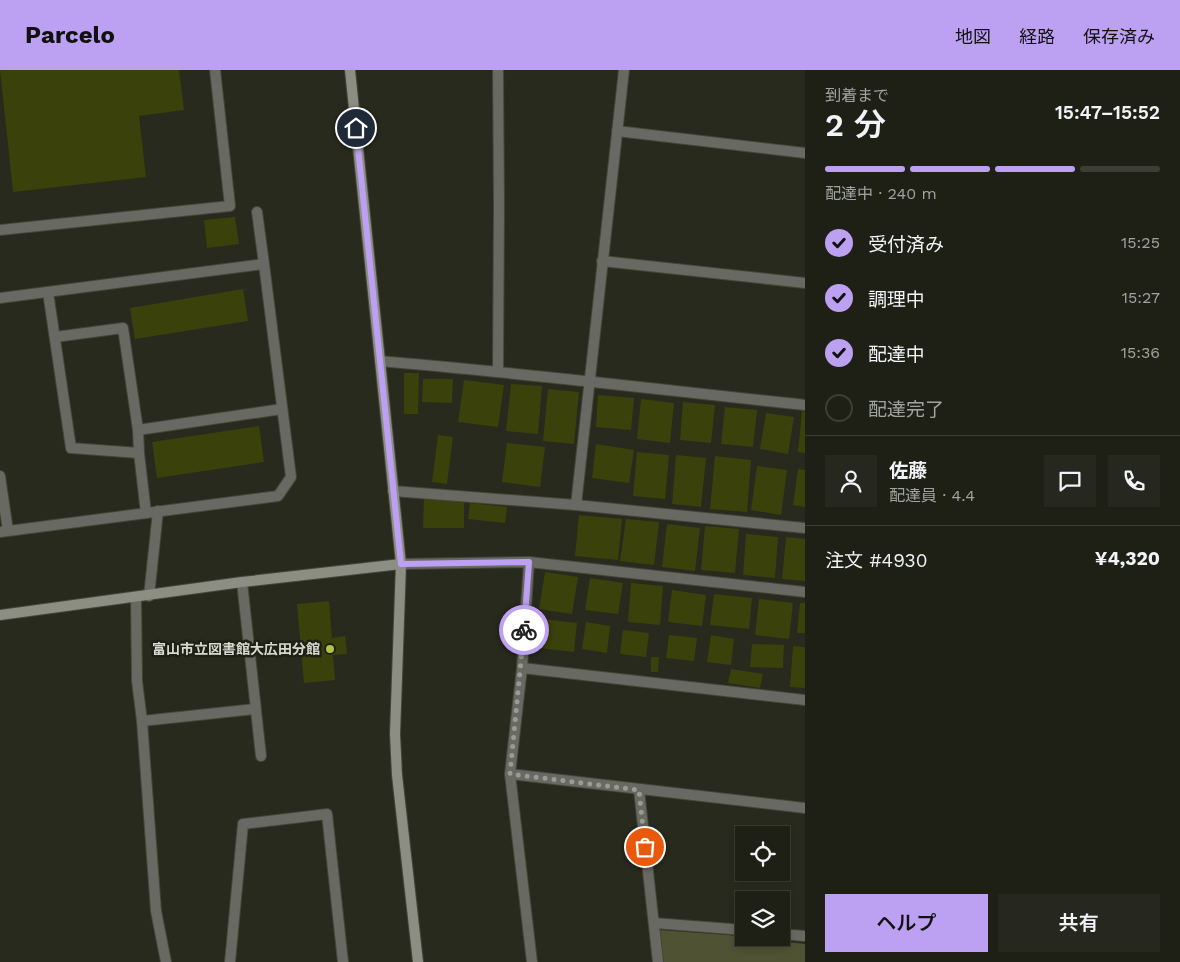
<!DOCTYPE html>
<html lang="ja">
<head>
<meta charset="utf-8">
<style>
	body { margin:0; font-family:"Work Sans","Noto Sans JP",sans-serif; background:#26281f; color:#f1f3f6; height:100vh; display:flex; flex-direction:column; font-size:19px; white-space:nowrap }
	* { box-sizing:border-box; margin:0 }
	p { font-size:16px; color:#a1a3a1 }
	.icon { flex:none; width:28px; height:28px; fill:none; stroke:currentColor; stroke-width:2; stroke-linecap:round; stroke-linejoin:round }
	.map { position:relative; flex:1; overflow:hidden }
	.drawer { display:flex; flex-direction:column; background:#1e2016; width:375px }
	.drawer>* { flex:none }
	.tools { position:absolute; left:735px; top:756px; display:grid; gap:10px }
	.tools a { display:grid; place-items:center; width:55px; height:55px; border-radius:0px; background:#1e2016; box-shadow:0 2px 8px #0003,0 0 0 1px #3c3e35; font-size:25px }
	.pin { position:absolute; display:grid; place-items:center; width:42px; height:42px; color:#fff; margin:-21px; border:2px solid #fff; border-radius:50%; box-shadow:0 1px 5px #0007 }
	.courier { position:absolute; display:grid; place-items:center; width:50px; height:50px; margin:-25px; border:4px solid #bca0f2; border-radius:50%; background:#fff; color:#222; box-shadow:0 1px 6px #0007 }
	.summary em { font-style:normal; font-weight:600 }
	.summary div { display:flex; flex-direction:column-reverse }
	.summary { display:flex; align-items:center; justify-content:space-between; height:85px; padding:0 20px }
	h1 { font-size:32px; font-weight:600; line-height:38px }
	.bar { display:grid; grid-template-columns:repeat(4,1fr); gap:8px 5px; align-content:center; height:60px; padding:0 20px }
	.bar i { height:6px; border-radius:4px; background:#3c3e35 }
	.bar .on { background:#bca0f2 }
	.bar p { grid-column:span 4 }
	.line { display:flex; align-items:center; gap:12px; padding:0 20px; border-top:1px solid #3c3e35 }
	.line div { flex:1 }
	.round { display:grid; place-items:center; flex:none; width:52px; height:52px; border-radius:0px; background:#26281f }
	ol { padding:0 20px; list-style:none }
	li { display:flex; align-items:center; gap:15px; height:55px }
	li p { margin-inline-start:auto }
	li .icon { padding:5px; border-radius:50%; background:#bca0f2; color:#111; stroke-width:4 }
	li:last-child { color:#a1a3a1 }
	li i { width:28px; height:28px; border:2px solid #3c3e35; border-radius:50% }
	.primary-button { display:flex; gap:10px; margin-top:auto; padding:10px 20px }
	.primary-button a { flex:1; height:58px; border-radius:0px; background:#bca0f2; color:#111; font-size:20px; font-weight:600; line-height:58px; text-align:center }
	.primary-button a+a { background:#26281f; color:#f1f3f6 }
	header { display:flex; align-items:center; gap:30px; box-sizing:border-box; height:70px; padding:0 25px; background:#bca0f2; color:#111 }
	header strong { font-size:24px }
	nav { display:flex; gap:28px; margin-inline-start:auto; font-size:18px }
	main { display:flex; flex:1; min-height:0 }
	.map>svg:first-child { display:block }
	.green { fill:#4f5333 }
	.building { fill:#3b410b }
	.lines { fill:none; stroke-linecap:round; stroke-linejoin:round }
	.lane-casing { stroke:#44463a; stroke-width:12 }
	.street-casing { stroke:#44463a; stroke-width:12 }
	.secondary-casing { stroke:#44463a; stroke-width:12 }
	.lane { stroke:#686963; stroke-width:10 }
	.street { stroke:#686963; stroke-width:10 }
	.secondary { stroke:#8c8e84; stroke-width:10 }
	.done { stroke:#9a9b92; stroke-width:5; stroke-dasharray:0 9 }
	.route { stroke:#bca0f2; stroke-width:6 }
	.poi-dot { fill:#b4c24a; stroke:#1f2115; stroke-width:2 }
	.labels { text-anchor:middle; stroke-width:5; stroke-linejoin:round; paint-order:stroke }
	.poi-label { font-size:14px; font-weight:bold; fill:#d7d8d0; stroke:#1f2115; text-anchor:end }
</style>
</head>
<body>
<header>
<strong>Parcelo</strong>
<nav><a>地図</a><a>経路</a><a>保存済み</a></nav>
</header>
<main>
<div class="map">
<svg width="805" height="892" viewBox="0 0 805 892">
	<rect width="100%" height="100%" fill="#282a1e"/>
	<!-- green -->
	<polygon class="green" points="659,860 728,865 805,874 805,892 662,892"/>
	<!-- building -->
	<g class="building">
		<polygon points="0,0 179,0 184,40 139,46 146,107 13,122"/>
		<polygon points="235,147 239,174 207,178 204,150"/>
		<polygon points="243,219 248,251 135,269 130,238"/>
		<polygon points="404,303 419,303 418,344 404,344"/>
		<polygon points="423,309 453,309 452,333 422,332"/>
		<polygon points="464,310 504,315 498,357 458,352"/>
		<polygon points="511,314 542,316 538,364 506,361"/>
		<polygon points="548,319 579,322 574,374 543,371"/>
		<polygon points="598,325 634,328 631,360 596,357"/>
		<polygon points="641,329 674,333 670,373 637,369"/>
		<polygon points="683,332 715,335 711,373 680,370"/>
		<polygon points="725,337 757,340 753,377 721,374"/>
		<polygon points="802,341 805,342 805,383 798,382"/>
		<polygon points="766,343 794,347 788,384 760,379"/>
		<polygon points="259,356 264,392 157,408 152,372"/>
		<polygon points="438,365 453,367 447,414 432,412"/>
		<polygon points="507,373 545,377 540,417 502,412"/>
		<polygon points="596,374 634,380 629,413 592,408"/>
		<polygon points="637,382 669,385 665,429 633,426"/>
		<polygon points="676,385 706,388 701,437 672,434"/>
		<polygon points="715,386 751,390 747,442 710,439"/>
		<polygon points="757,396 787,400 781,445 751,440"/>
		<polygon points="798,399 805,400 805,437 793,435"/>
		<polygon points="424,429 464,429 464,458 423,458"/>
		<polygon points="470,433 507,437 505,453 468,449"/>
		<polygon points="579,445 622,449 618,490 575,486"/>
		<polygon points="626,449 659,452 654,495 620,491"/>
		<polygon points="667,454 700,458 695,501 662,497"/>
		<polygon points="705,456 739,459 735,503 701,500"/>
		<polygon points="746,464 778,467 775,508 743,505"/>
		<polygon points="786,467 805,469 805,511 782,509"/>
		<polygon points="545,502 578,507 572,544 539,539"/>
		<polygon points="590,508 623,513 618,544 585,540"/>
		<polygon points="631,513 663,516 660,555 628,552"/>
		<polygon points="672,520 706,525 702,556 668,552"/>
		<polygon points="714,524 752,528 749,559 710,555"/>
		<polygon points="759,529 793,533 789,569 755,565"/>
		<polygon points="329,531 332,568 345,566 347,584 333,585 335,610 304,613 297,534"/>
		<polygon points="800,533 805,533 805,563 797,563"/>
		<polygon points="534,548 577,553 574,582 531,577"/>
		<polygon points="586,552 610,556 607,583 582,579"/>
		<polygon points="623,560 649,563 646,587 620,584"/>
		<polygon points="669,565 697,568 694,591 666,588"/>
		<polygon points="711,565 734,569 731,595 707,592"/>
		<polygon points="752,574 784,575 783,598 750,597"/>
		<polygon points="793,576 805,577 805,618 790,617"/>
		<polygon points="651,587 659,587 658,602 651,602"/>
		<polygon points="731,599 763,604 760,618 728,613"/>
	</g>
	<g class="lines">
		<defs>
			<g id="lane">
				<polyline points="0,160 230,136 215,0"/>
				<polyline points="48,222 71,378 139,383 146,443"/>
				<polyline points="0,228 264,194 257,142"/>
				<polyline points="55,267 123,258 138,360 139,383"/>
				<polyline points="138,360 282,339"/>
				<polyline points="0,406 8,461"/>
				<polyline points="0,462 278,426 291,407 264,194"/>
				<polyline points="149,526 158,441"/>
			</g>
			<g id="street">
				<polyline points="617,61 805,83"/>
				<polyline points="602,191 805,213"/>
				<path d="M380,291c142,12 283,29 425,44"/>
				<polyline points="498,301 499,136 498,0"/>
				<polyline points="393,421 576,435 624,0"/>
				<polyline points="576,435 805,458"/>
				<polyline points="529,492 522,598 510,704 532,892"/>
				<polyline points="401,494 529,492 805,522"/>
				<polyline points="242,512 261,686"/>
				<polyline points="136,528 137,611 142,651 156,841 166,892"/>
				<polyline points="522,598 805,630"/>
				<polyline points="142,651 255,639"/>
				<polyline points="510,704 805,738"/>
				<polyline points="639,720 658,892"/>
				<polyline points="654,853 744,860"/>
				<polyline points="781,864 805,866"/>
				<polyline points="230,892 243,754 327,744 343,892"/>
			</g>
			<g id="secondary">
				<polyline points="350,0 401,494 395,664 397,705 418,892"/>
				<polyline points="0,545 242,512 401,494"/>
			</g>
		</defs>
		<!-- lane casing -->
		<use href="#lane" class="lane-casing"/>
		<!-- street casing -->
		<use href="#street" class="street-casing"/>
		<!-- secondary casing -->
		<use href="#secondary" class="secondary-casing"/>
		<!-- lane -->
		<use href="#lane" class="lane"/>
		<!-- street -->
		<use href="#street" class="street"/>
		<!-- secondary -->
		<use href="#secondary" class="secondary"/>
	</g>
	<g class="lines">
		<!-- done -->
		<polyline class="done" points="524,560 510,704 639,720 645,777"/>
		<!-- route -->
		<polyline class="route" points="356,58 401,494 529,492 524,560"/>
	</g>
	<!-- markers -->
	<circle class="poi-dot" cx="330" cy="579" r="5"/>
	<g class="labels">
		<!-- poi labels -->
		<g class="poi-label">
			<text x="320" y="584">富山市立図書館大広田分館</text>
		</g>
	</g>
</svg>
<div class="tools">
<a><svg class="icon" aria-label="locate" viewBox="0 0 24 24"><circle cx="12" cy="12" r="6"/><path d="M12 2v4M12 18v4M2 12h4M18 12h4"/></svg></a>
<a><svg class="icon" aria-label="layers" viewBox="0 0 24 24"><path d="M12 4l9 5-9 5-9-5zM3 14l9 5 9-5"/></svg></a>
</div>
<div class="pin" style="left:645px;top:777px;background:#ea580c"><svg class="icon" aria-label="bag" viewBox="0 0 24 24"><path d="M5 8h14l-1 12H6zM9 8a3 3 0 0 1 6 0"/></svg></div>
<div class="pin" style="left:356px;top:58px;background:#1f2937"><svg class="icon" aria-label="home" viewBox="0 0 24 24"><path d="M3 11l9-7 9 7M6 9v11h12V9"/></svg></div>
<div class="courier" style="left:524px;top:560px"><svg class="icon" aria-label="bike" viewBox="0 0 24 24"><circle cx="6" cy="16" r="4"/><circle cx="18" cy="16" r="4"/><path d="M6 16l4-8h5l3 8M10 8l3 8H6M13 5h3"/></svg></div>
</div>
<section class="drawer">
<div class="summary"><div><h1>2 分</h1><p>到着まで</p></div><em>15:47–15:52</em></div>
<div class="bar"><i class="on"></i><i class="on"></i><i class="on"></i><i></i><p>配達中 · 240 m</p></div>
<ol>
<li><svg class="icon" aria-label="check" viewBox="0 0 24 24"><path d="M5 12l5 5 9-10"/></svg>受付済み<p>15:25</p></li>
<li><svg class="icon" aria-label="check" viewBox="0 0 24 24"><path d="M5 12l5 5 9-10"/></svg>調理中<p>15:27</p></li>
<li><svg class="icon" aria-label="check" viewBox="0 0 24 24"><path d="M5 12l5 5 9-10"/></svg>配達中<p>15:36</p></li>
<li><i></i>配達完了</li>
</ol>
<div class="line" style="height:90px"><a class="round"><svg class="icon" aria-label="person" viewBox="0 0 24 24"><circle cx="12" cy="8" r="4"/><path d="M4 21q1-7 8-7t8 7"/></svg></a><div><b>佐藤</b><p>配達員 · 4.4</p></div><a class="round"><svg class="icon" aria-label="chat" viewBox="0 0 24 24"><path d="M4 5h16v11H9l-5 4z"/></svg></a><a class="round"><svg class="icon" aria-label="phone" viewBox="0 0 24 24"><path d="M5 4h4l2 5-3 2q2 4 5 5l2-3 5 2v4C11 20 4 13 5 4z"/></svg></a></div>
<div class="line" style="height:65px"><div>注文 #4930</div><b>¥4,320</b></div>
<div class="primary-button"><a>ヘルプ</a><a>共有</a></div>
</section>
</main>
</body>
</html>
